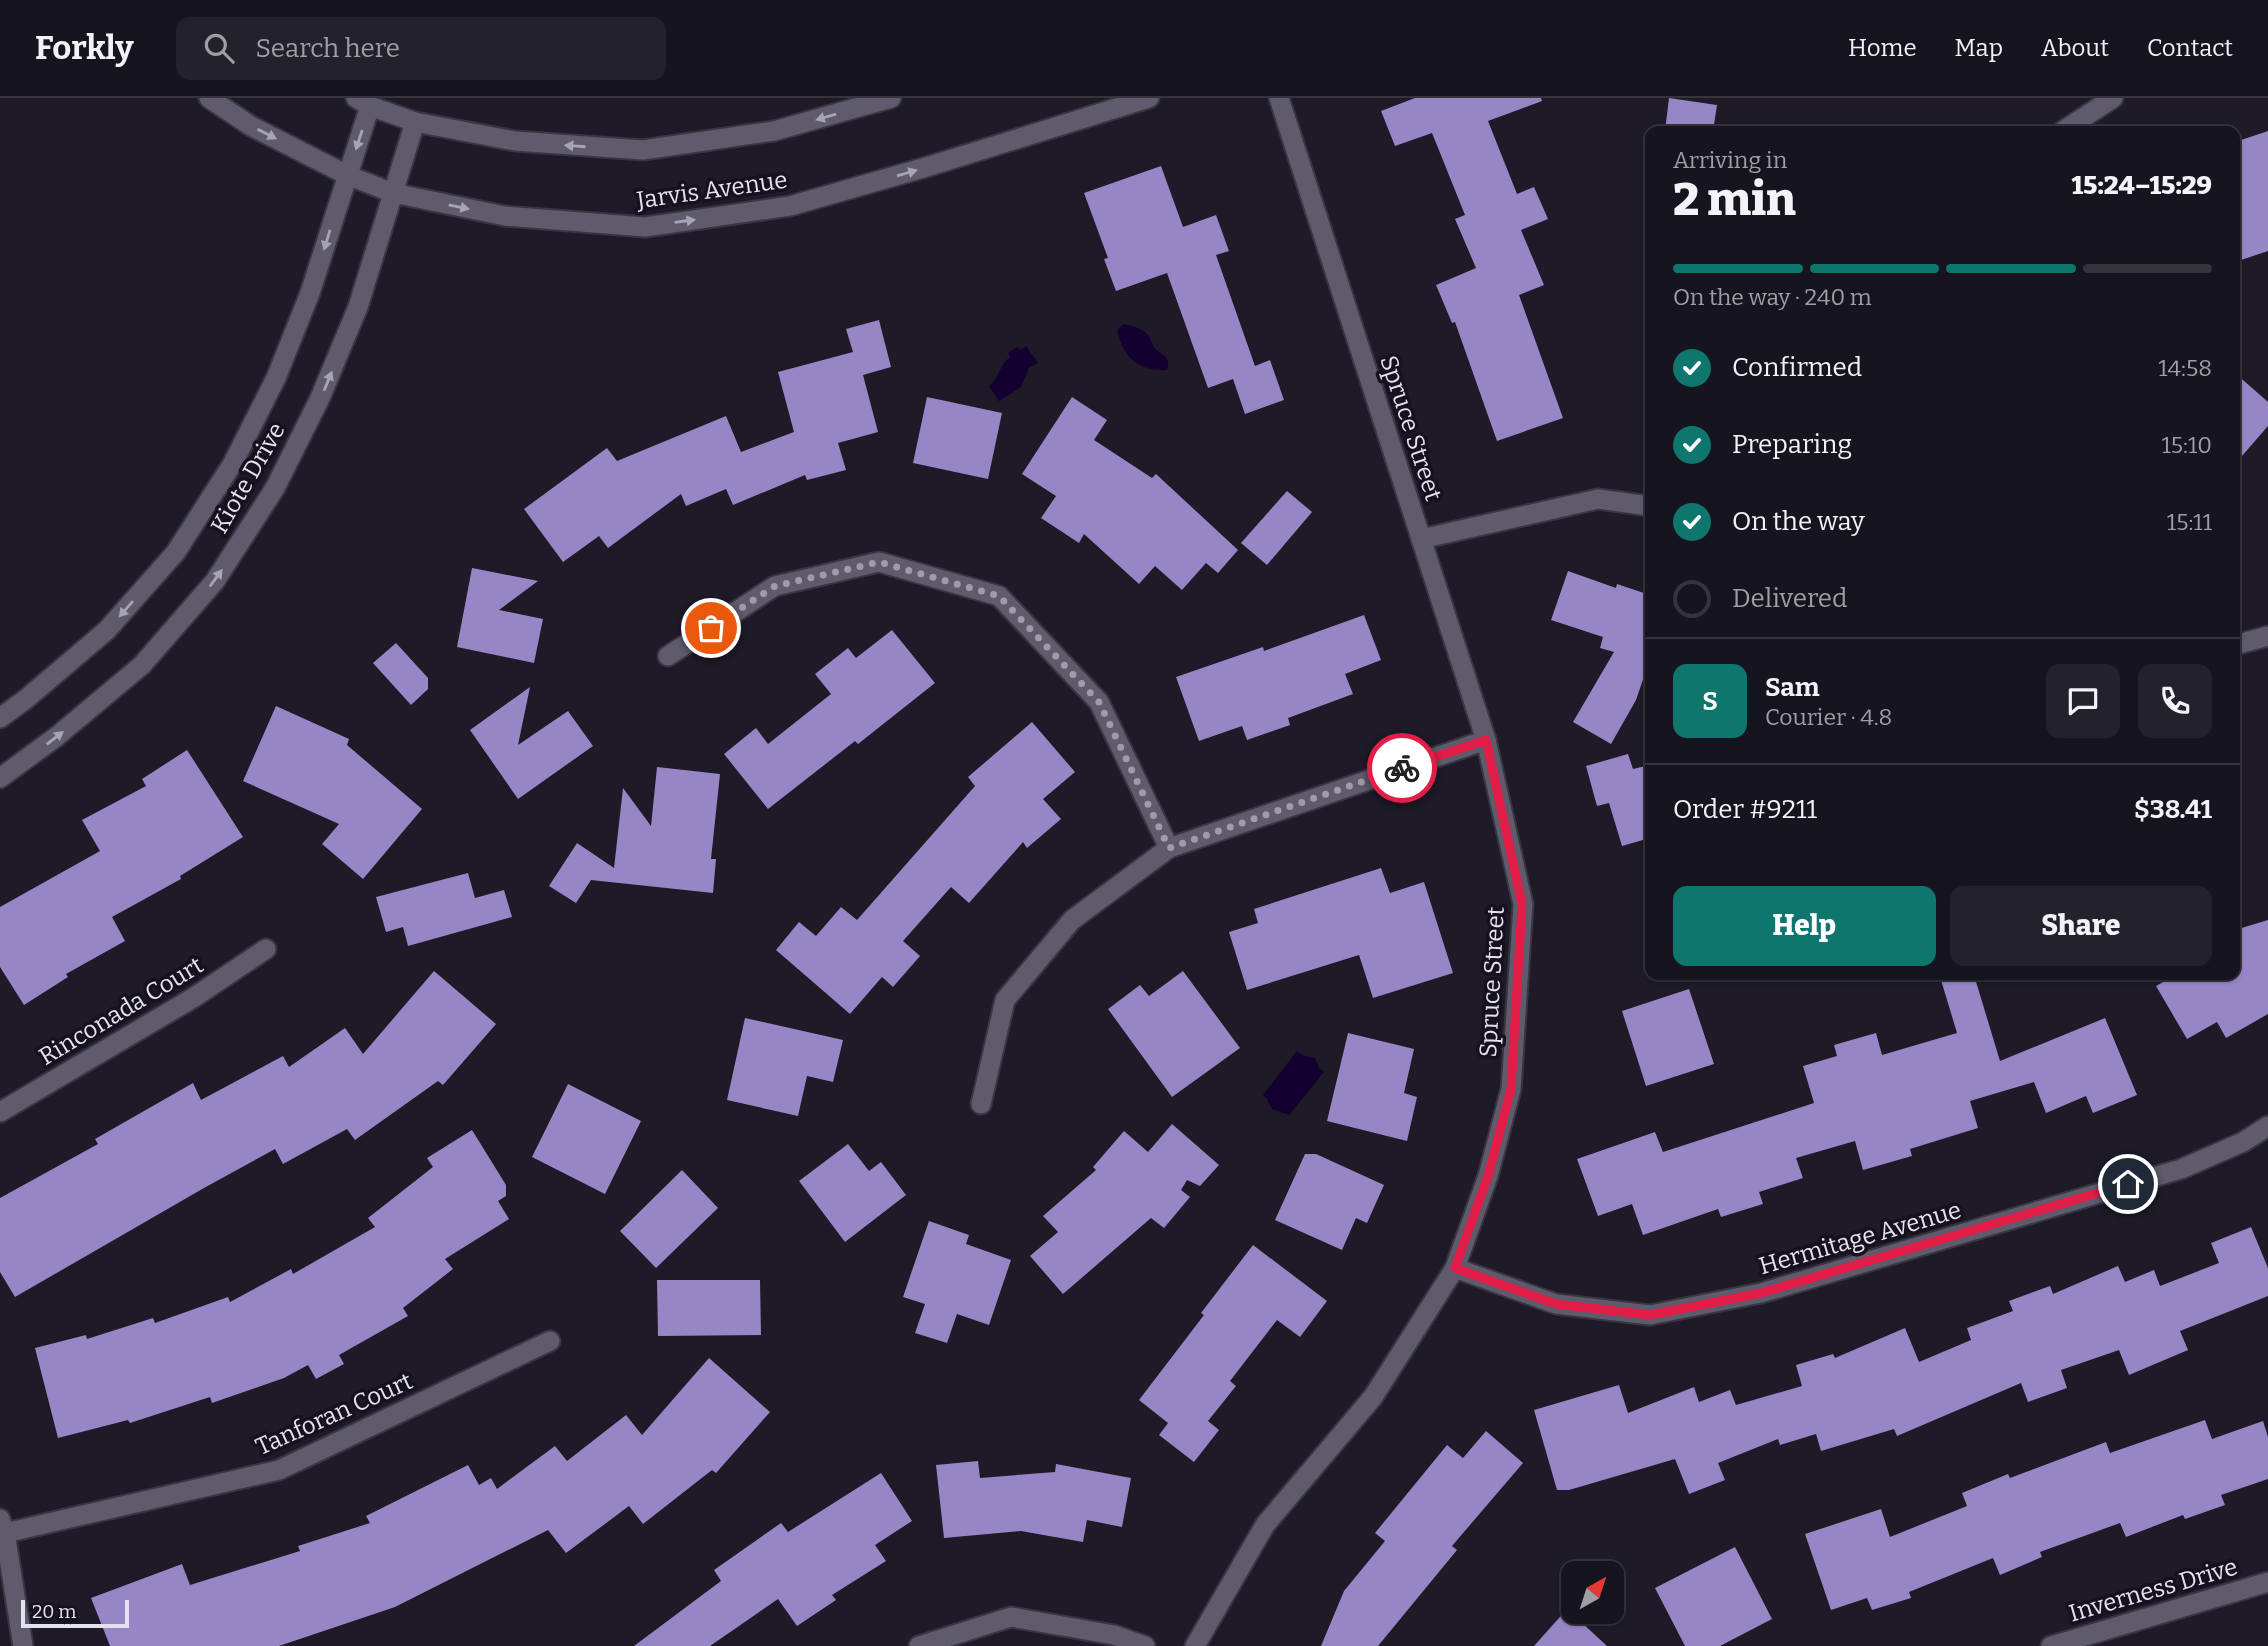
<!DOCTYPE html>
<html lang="en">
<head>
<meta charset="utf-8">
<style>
	body { margin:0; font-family:Bitter,serif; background:#23212b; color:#f1f3f6; height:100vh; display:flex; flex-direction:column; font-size:26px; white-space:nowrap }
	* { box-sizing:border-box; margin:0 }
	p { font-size:23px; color:#9e9ea4 }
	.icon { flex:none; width:38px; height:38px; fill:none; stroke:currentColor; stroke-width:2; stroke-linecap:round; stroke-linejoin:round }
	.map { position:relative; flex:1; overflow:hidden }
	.sheet { position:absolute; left:1645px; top:28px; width:595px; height:854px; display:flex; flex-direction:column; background:#16141e; border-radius:14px; box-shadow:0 2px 5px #0004,0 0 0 2px #35333c }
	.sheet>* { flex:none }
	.needle { width:46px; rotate:39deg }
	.fabs { position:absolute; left:1561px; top:1463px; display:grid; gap:14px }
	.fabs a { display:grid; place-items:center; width:63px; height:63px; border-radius:14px; background:#16141e; box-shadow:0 2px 5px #0004,0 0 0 2px #35333c; font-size:35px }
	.scale { position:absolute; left:21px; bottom:18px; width:108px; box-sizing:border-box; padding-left:7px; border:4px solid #e4e2eb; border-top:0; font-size:19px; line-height:24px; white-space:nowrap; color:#e4e2eb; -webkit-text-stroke:5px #15111e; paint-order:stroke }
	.pin { position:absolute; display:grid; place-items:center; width:60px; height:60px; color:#fff; margin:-30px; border:4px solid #fff; border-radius:50%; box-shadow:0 2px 7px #0007 }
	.courier { position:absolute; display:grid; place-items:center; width:70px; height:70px; margin:-35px; border:5px solid #e11d48; border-radius:50%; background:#fff; color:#222; box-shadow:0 2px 9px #0007 }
	.summary em { font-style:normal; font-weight:800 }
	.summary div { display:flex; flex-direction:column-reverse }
	.summary { display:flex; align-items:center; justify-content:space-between; height:119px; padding:0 28px }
	h1 { font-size:46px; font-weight:800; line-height:52px }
	.bar { display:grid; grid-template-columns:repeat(4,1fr); gap:10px 7px; align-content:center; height:84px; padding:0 28px }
	.bar i { height:9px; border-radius:5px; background:#35333c }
	.bar .on { background:#0f766e }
	.bar p { grid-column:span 4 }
	.line { display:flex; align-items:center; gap:18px; padding:0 28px; border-top:2px solid #35333c }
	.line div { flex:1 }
	.round { display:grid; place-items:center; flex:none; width:74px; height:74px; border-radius:14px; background:#23212b }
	ol { padding:0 28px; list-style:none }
	li { display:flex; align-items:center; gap:21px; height:77px }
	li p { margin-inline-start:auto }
	li .icon { padding:7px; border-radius:50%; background:#0f766e; color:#fff; stroke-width:4 }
	li:last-child { color:#9e9ea4 }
	li i { width:38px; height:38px; border:4px solid #35333c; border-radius:50% }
	.cta { display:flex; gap:14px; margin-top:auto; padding:14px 28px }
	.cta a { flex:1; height:80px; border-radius:14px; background:#0f766e; color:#fff; font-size:28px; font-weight:800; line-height:80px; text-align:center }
	.cta a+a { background:#23212b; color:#f1f3f6 }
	header { display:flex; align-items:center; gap:42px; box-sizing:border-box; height:98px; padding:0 35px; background:#16141e; border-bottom:2px solid #35333c }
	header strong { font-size:33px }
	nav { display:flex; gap:38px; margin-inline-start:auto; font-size:24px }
	.search { width:490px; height:63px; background:#23212b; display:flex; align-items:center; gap:18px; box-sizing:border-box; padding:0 24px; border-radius:14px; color:#9e9ea4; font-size:26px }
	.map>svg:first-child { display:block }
	.water { fill:#130030 }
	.building { fill:#9686c5 }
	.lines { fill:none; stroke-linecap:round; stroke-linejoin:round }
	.minor-casing { stroke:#383641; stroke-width:23 }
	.tertiary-casing { stroke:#383641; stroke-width:23 }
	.secondary-casing { stroke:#383641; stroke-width:23 }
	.minor { stroke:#5f5b6c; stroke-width:19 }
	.tertiary { stroke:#5f5b6c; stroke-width:19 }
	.secondary { stroke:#5f5b6c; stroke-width:19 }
	.oneway { fill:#a8a5b2 }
	.done { stroke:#9f9ca7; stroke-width:7; stroke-dasharray:0 12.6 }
	.route { stroke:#e11d48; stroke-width:9 }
	.labels { text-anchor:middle; stroke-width:7; stroke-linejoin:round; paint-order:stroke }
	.street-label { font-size:24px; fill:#e4e2eb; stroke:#15111e }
</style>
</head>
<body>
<header>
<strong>Forkly</strong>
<div class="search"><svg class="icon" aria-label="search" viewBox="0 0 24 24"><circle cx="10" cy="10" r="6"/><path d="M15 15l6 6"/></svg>Search here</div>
<nav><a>Home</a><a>Map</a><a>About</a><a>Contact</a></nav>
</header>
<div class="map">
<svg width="2268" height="1548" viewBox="0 0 2268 1548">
	<rect width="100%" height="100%" fill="#1e1a28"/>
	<!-- water -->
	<g class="water">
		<path d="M1123,226c9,2 20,4 26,12 2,4 3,8 5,11 7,9 18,9 13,23 -30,1 -44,-13 -50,-40z"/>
		<path d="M1026,248l12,17 -9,5 -8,19 -22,14 -10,-15c10,-8 11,-22 21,-29l-2,-4 9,-6 3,3z"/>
		<polygon points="1297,953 1302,957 1315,960 1319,970 1324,974 1289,1017 1272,1011 1267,1001 1263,997"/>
	</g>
	<!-- building -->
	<g class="building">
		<polygon points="1415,0 1541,0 1542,3 1488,23 1517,96 1534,89 1548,121 1521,132 1544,187 1519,197 1563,320 1497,343 1455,224 1452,225 1436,187 1476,170 1455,121 1465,117 1432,35 1395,48 1381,13"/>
		<polygon points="1669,0 1717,7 1713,33 1665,33"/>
		<polygon points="2268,33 2268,153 2235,164 2235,44"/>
		<polygon points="1161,68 1183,129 1216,117 1229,153 1216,157 1255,268 1270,262 1284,302 1245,316 1233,281 1208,290 1167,175 1116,193 1104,161 1108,160 1084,95"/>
		<polygon points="879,222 891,269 863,277 878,334 838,345 846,372 807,382 805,377 733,407 726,391 686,408 681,396 608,450 599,438 563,464 524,411 607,350 617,363 726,318 741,354 794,334 778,274 853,254 846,231"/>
		<polygon points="2235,275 2268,304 2268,328 2235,366"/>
		<polygon points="927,299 1002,315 988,381 913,365"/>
		<polygon points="1072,299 1107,322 1094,342 1152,380 1156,376 1238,452 1218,475 1206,465 1182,492 1155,468 1139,486 1084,436 1079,445 1041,420 1056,398 1022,376"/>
		<polygon points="1287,393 1312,414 1267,467 1241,445"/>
		<polygon points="472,470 538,483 499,512 543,521 534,565 457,549"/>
		<polygon points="1568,473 1616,490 1617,486 1650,497 1650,561 1636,602 1611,646 1573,624 1614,554 1600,550 1603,539 1551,522"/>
		<polygon points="1364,517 1381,562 1345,576 1353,596 1288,620 1290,627 1247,642 1242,628 1199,643 1176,579 1263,549 1264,553"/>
		<polygon points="892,532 935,585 858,646 855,643 768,711 724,656 756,630 768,646 831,596 815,576 848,550 856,560"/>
		<polygon points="396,545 428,580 428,591 411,607 373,565"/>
		<polygon points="530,589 518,647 568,613 593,648 518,701 470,632"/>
		<polygon points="276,608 349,641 347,647 422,711 363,781 322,746 339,726 243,683"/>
		<polygon points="1032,624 1075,674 1043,701 1061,721 1027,750 1023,744 969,805 951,789 903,843 920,858 893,889 882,879 850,916 776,852 799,824 816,838 841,809 857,822 975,688 968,679"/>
		<polygon points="187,652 243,739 180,778 181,781 112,819 125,843 66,876 68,879 24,907 0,869 0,809 100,753 82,722 146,688 142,681"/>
		<polygon points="1628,656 1633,671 1650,667 1650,740 1622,748 1609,705 1597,708 1586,668"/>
		<polygon points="657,669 720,676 711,761 716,761 713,795 591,782 576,805 549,788 577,745 614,770 623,690 651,728"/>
		<polygon points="1381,770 1390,795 1424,784 1453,875 1373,900 1359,857 1247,892 1229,834 1258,825 1254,811"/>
		<polygon points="468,775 475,800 504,792 512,819 408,848 403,829 386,834 376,799"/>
		<polygon points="2268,822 2268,916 2226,940 2217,924 2187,941 2156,888 2176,877 2235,877 2235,832"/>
		<polygon points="434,873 496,926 443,987 438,983 355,1042 347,1031 283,1066 275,1051 204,1090 15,1199 0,1174 0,1100 98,1046 95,1041 193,985 201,1002 283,958 289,969 345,930 363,956"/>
		<polygon points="1183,873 1240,950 1172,999 1108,911 1140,887 1149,898"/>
		<polygon points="1958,877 1974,877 2000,963 2105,920 2137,997 2093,1015 2086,998 2046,1015 2034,984 1970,1003 1978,1030 1910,1051 1912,1058 1863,1072 1855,1043 1796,1060 1803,1080 1759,1094 1763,1106 1721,1119 1718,1111 1643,1137 1632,1106 1598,1118 1577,1061 1655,1034 1663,1054 1814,1005 1803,968 1837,958 1834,947 1876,935 1882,957 1957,935 1941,882"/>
		<polygon points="1689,891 1714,966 1646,988 1622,913"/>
		<polygon points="745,920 843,942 833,984 807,978 798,1018 727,1002"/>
		<polygon points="1348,935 1414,951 1404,995 1417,999 1407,1043 1327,1023"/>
		<polygon points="568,986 641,1023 605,1096 532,1059"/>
		<polygon points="1172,1026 1219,1067 1200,1088 1187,1082 1181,1092 1190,1099 1164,1130 1151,1120 1063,1196 1030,1158 1058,1134 1043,1118 1096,1072 1093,1069 1124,1033 1148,1054"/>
		<polygon points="472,1032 506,1087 506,1098 498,1103 509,1121 445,1161 453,1171 403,1210 408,1218 339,1257 344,1266 316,1281 308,1267 284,1280 212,1305 210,1299 130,1325 128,1322 58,1340 35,1250 86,1237 87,1241 153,1220 155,1225 228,1199 230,1204 291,1171 293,1176 375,1129 368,1120 433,1069 427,1060"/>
		<polygon points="848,1046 869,1073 881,1064 906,1097 845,1144 799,1083"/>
		<polygon points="1305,1056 1316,1056 1384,1087 1367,1125 1356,1120 1342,1152 1275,1122"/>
		<polygon points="682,1072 718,1110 656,1170 620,1133"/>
		<polygon points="929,1123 969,1137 966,1146 1011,1162 989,1227 957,1216 947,1245 915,1235 925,1206 903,1199"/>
		<polygon points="2251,1129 2268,1170 2268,1198 2180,1233 2188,1252 2129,1277 2119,1252 2061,1272 2067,1290 2028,1304 2021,1285 1897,1338 1894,1331 1821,1353 1816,1336 1780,1347 1778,1341 1718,1365 1725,1382 1689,1396 1675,1361 1569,1392 1557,1392 1534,1312 1619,1287 1628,1315 1694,1289 1699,1304 1730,1292 1736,1307 1802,1288 1796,1267 1833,1256 1835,1260 1905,1230 1919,1264 1971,1242 1967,1230 2013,1213 2009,1203 2050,1188 2053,1196 2118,1168 2125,1184 2154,1172 2160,1188 2219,1165 2211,1145"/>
		<polygon points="1253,1147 1327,1203 1300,1239 1277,1222 1230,1283 1236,1288 1208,1323 1219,1332 1194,1364 1159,1337 1168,1325 1139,1302 1204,1217 1201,1215"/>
		<polygon points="657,1182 760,1182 761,1237 658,1238"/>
		<polygon points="709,1260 770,1314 716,1375 712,1372 643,1426 629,1408 566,1455 548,1432 395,1509 279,1548 110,1548 91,1500 182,1466 190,1487 300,1453 298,1448 370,1425 366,1418 468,1367 479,1387 491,1380 497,1391 555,1348 567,1363 626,1317 642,1337"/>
		<polygon points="2205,1322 2212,1341 2263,1323 2268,1339 2268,1381 2221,1397 2225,1407 2185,1421 2183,1417 2126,1439 2120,1425 2040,1454 2042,1459 2000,1477 1993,1460 1909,1494 1911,1500 1872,1512 1867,1500 1831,1512 1805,1436 1881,1411 1890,1439 1967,1408 1962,1395 2008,1376 2010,1380 2106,1344 2110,1355"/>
		<polygon points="1486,1333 1523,1365 1452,1448 1457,1452 1378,1548 1321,1548 1344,1493 1385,1443 1375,1435 1447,1347 1463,1360"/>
		<polygon points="978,1363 980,1380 1055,1374 1056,1366 1131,1380 1122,1429 1087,1422 1083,1444 1021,1433 944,1440 936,1367"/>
		<polygon points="881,1375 912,1423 875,1447 886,1463 832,1497 836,1502 797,1528 778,1501 710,1548 634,1548 721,1483 714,1472 781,1425 788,1434"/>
		<polygon points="1735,1449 1772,1521 1720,1548 1685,1548 1655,1490"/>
		<polygon points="1567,1511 1607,1548 1534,1548"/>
	</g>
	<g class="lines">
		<defs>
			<g id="minor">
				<polyline points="2063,33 2113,0"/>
				<polyline points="1421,441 1598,401 1650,408"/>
				<polyline points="2235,547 2268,538"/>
				<polyline points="668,558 775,488 879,464 999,498 1099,604 1169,750"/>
				<polyline points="981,1006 1005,902 1072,822 1169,750 1486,642"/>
				<polyline points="0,1014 193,900 266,851"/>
				<polyline points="1455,1170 1556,1206 1650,1217 1761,1195 2181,1071 2243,1044 2268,1028"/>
				<polyline points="0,1421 5,1435 23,1548"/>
				<polyline points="5,1435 279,1372 550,1243"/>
				<polyline points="919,1548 1011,1519 1114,1537 1145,1548"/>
				<polyline points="1195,1548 1265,1427 1373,1299 1455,1170 1488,1078 1511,991 1523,806 1486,642 1279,0"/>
				<polyline points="2051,1548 2268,1484"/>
			</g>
			<g id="tertiary">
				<polyline points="0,620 26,601 107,532 176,454 233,365 276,280 310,195 370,8"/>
				<polyline points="0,680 56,639 142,567 215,483 275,390 320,300 358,209 415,24"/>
			</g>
			<g id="secondary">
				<polyline points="209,0 251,28 347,77 393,95 505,118 645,129 790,108 923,70 1149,0"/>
				<polyline points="356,0 370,8 415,24 515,43 643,52 774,33 891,0"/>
			</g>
		</defs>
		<!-- minor casing -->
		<use href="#minor" class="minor-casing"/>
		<!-- tertiary casing -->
		<use href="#tertiary" class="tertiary-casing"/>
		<!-- secondary casing -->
		<use href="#secondary" class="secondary-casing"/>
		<!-- minor -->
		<use href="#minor" class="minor"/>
		<!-- tertiary -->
		<use href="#tertiary" class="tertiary"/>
		<!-- secondary -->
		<use href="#secondary" class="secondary"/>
	</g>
	<!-- one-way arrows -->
	<defs><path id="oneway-solid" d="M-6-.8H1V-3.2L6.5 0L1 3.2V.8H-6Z" transform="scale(1.75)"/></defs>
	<g class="oneway">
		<use href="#oneway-solid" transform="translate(826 19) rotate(164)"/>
		<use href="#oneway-solid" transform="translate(267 36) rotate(27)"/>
		<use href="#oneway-solid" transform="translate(359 42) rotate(108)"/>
		<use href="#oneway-solid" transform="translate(575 48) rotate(-176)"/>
		<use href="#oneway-solid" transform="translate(907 75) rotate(-16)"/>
		<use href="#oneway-solid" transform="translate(459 109) rotate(12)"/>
		<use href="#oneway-solid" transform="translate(685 123) rotate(-8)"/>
		<use href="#oneway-solid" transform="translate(327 142) rotate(107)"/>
		<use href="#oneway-solid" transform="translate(328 283) rotate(-68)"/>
		<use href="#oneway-solid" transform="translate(216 480) rotate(-54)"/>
		<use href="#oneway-solid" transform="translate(126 511) rotate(131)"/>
		<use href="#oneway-solid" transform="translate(55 640) rotate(-38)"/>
	</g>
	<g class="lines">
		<!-- done -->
		<polyline class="done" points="711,530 775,488 879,464 999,498 1099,604 1169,750 1402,670"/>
		<!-- route -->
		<polyline class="route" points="1402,670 1486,642 1522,806 1511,991 1488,1078 1455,1170 1556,1206 1650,1217 1761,1195 2128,1086"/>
	</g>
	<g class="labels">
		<!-- street labels -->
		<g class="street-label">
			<text transform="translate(712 92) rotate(-8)" y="8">Jarvis Avenue</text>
			<text transform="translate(1411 330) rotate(72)" y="8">Spruce Street</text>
			<text transform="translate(248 380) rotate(-60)" y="8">Kiote Drive</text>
			<text transform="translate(1492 884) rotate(-87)" y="8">Spruce Street</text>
			<text transform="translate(121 913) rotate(-31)" y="8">Rinconada Court</text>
			<text transform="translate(1860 1140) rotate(-16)" y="8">Hermitage Avenue</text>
			<text transform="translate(334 1316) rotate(-24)" y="8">Tanforan Court</text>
			<text transform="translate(2153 1492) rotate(-16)" y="8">Inverness Drive</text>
		</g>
	</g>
</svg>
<div class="fabs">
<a><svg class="needle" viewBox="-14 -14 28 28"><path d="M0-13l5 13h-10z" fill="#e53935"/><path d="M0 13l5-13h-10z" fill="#9e9ea4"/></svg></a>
</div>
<div class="scale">20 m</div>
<div class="pin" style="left:711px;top:530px;background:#ea580c"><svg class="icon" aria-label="bag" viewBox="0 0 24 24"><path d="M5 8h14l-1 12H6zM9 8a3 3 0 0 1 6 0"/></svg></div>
<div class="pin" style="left:2128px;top:1086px;background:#1f2937"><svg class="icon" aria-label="home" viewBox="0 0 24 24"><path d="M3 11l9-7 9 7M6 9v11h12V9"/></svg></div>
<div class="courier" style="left:1402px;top:670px"><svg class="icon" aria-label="bike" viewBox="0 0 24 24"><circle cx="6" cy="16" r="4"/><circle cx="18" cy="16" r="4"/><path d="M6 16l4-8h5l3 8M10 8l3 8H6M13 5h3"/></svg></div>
<section class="sheet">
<div class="summary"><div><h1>2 min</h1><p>Arriving in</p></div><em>15:24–15:29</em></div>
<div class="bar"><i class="on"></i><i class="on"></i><i class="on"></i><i></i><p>On the way · 240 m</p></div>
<ol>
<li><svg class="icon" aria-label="check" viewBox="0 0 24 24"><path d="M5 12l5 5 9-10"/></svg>Confirmed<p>14:58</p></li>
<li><svg class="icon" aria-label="check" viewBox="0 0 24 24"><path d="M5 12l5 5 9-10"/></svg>Preparing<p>15:10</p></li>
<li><svg class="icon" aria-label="check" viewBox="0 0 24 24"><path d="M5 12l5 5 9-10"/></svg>On the way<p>15:11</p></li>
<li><i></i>Delivered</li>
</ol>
<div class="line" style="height:126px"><b class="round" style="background:#0f766e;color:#fff">S</b><div><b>Sam</b><p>Courier · 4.8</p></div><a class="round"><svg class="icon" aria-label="chat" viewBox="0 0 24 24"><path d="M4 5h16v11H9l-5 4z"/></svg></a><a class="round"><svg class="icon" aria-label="phone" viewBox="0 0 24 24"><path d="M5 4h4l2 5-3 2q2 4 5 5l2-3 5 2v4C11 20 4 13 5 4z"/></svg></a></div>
<div class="line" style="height:91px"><div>Order #9211</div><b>$38.41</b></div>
<div class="cta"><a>Help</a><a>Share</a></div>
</section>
</div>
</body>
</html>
